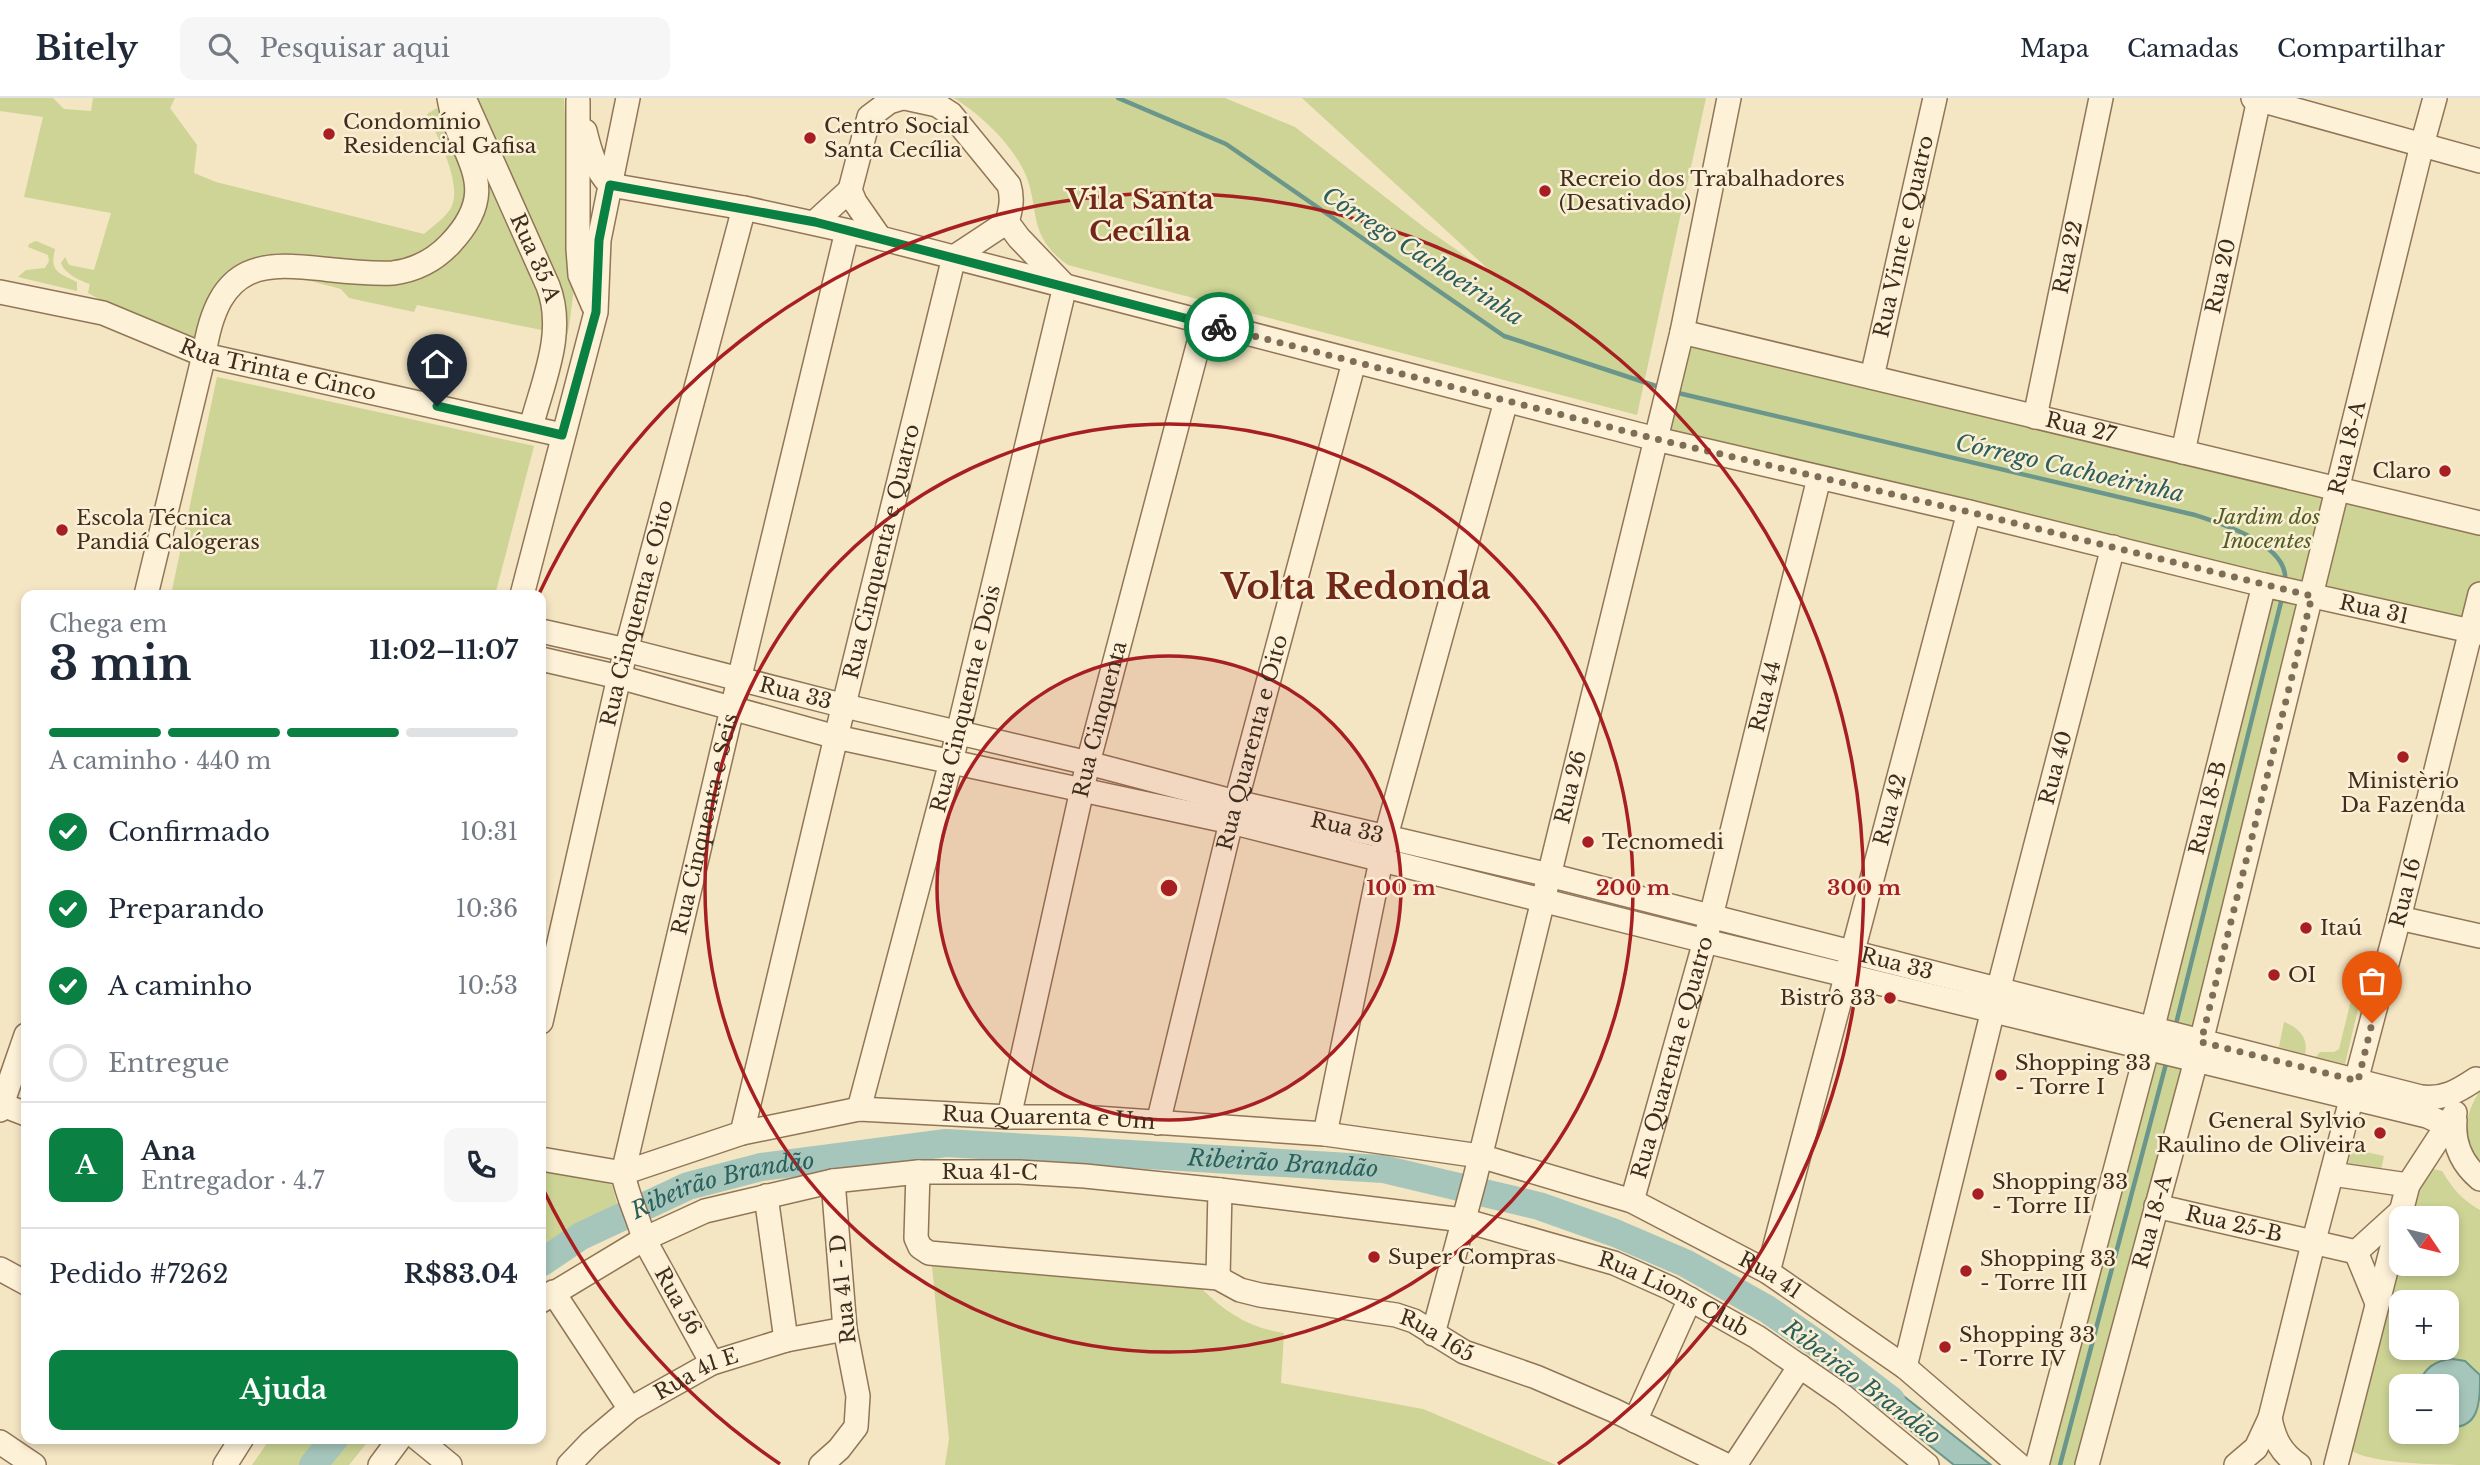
<!DOCTYPE html>
<html lang="pt">
<head>
<meta charset="utf-8">
<style>
	body { margin:0; font-family:"Libre Baskerville",serif; background:#f6f6f7; color:#1f2937; height:100vh; display:flex; flex-direction:column; font-size:26px; white-space:nowrap }
	* { box-sizing:border-box; margin:0 }
	p { font-size:23px; color:#747a83 }
	.icon { flex:none; width:38px; height:38px; fill:none; stroke:currentColor; stroke-width:2; stroke-linecap:round; stroke-linejoin:round }
	.map { position:relative; flex:1; overflow:hidden }
	.sheet { position:absolute; left:21px; top:492px; width:525px; height:854px; display:flex; flex-direction:column; background:#fff; border-radius:14px; box-shadow:0 4px 10px #0003 }
	.sheet>* { flex:none }
	.needle { width:46px; rotate:125deg }
	.tools { position:absolute; left:2389px; top:1108px; display:grid; gap:14px }
	.tools a { display:grid; place-items:center; width:70px; height:70px; border-radius:14px; background:#fff; box-shadow:0 4px 10px #0003; font-size:35px }
	.pin { position:absolute; display:grid; place-items:center; width:60px; height:60px; color:#fff; margin:-72px -30px; border-radius:50% 50% 50% 0; rotate:-45deg; box-shadow:0 0 7px #0007 }
	.pin .icon { rotate:45deg }
	.courier { position:absolute; display:grid; place-items:center; width:70px; height:70px; margin:-35px; border:5px solid #0b8043; border-radius:50%; background:#fff; color:#222; box-shadow:0 2px 9px #0007 }
	.overview em { font-style:normal; font-weight:700 }
	.overview div { display:flex; flex-direction:column-reverse }
	.overview { display:flex; align-items:center; justify-content:space-between; height:119px; padding:0 28px }
	h1 { font-size:46px; font-weight:700; line-height:52px }
	.bar { display:grid; grid-template-columns:repeat(4,1fr); gap:10px 7px; align-content:center; height:84px; padding:0 28px }
	.bar i { height:9px; border-radius:5px; background:#e0e1e3 }
	.bar .selected { background:#0b8043 }
	.bar p { grid-column:span 4 }
	.line { display:flex; align-items:center; gap:18px; padding:0 28px; border-top:2px solid #e0e1e3 }
	.line div { flex:1 }
	.round { display:grid; place-items:center; flex:none; width:74px; height:74px; border-radius:14px; background:#f6f6f7 }
	ol { padding:0 28px; list-style:none }
	li { display:flex; align-items:center; gap:21px; height:77px }
	li p { margin-inline-start:auto }
	li .icon { padding:7px; border-radius:50%; background:#0b8043; color:#fff; stroke-width:4 }
	li:last-child { color:#747a83 }
	li i { width:38px; height:38px; border:4px solid #e0e1e3; border-radius:50% }
	.primary-button { display:flex; gap:14px; margin-top:auto; padding:14px 28px }
	.primary-button a { flex:1; height:80px; border-radius:14px; background:#0b8043; color:#fff; font-size:28px; font-weight:700; line-height:80px; text-align:center }
	header { display:flex; align-items:center; gap:42px; box-sizing:border-box; height:98px; padding:0 35px; background:#fff; border-bottom:2px solid #e0e1e3 }
	header strong { font-size:33px }
	nav { display:flex; gap:38px; margin-inline-start:auto; font-size:24px }
	.search { width:490px; height:63px; background:#f6f6f7; display:flex; align-items:center; gap:18px; box-sizing:border-box; padding:0 24px; border-radius:14px; color:#747a83; font-size:26px }
	.map>svg:first-child { display:block }
	.green { fill:#cdd495; fill-rule:evenodd }
	.water { fill:#a6c6bc; stroke:#6b968b; stroke-width:2 }
	.lines { fill:none; stroke-linecap:round; stroke-linejoin:round }
	.stream { stroke:#6b968b; stroke-width:4.5 }
	.river { stroke:#a6c6bc; stroke-width:28 }
	.minor-casing { stroke:#917557; stroke-width:26 }
	.minor { stroke:#fdf1d8; stroke-width:23 }
	.done { stroke:#7e6d57; stroke-width:7; stroke-dasharray:0 12.6 }
	.route { stroke:#0b8043; stroke-width:9 }
	.ring { fill:none; stroke:#a81f21; stroke-width:3.5 }
	.poi-dot { fill:#a81f21; stroke:#faeed4; stroke-width:2.5 }
	.labels { text-anchor:middle; stroke-width:5; stroke-linejoin:round; paint-order:stroke }
	.poi-label { font-size:21px; fill:#3f2d1d; stroke:#faeed4; text-anchor:start }
	.street-label { font-size:21px; fill:#3f2d1d; stroke:#faeed4 }
	.park-label { font-size:21px; font-style:italic; fill:#4f5e21; stroke:#faeed4 }
	.water-label { font-size:23px; font-style:italic; fill:#2a605c; stroke:#faeed4 }
	.district-label { font-size:28px; font-weight:bold; fill:#712816; stroke:#faeed4 }
	.town-label { font-size:35px; font-weight:bold; fill:#712816; stroke:#faeed4 }
	.centre { fill:#a81f21; stroke:#faeed4; stroke-width:3.5 }
	.ring-label { font-size:21px; text-anchor:middle; font-weight:bold; fill:#a81f21; stroke:#faeed4; stroke-width:5; stroke-linejoin:round; paint-order:stroke }
</style>
</head>
<body>
<header>
<strong>Bitely</strong>
<div class="search"><svg class="icon" aria-label="search" viewBox="0 0 24 24"><circle cx="10" cy="10" r="6"/><path d="M15 15l6 6"/></svg>Pesquisar aqui</div>
<nav><a>Mapa</a><a>Camadas</a><a>Compartilhar</a></nav>
</header>
<div class="map">
<svg width="2480" height="1367" viewBox="0 0 2480 1367">
	<rect width="100%" height="100%" fill="#f4e5c3"/>
	<!-- green -->
	<g class="green">
		<path d="M0,0h53l11,11 27,2 2,-13h82l-5,10 27,37 -3,28 22,9 208,52c8,-7 18,-14 25,-23 17,-22 -12,-75 -22,-97l10,-6 28,67 2,26 -21,35 -27,19 -21,9 -137,-4 -64,75 -8,4 -81,-35 -20,-11 2,-9c-10,-3 -26,-11 -29,-21l4,-6 4,8 25,5 17,-57 -87,-16 19,-80 -43,-6z"/>
		<polygon points="473,0 564,0 574,190 569,229 550,308 544,307 560,245"/>
		<path d="M954,0h271l70,29 130,101 74,51 -197,-181h404l-69,317 -569,-150c-42,-30 -27,-54 -43,-92 -14,-30 -44,-58 -71,-75z"/>
		<polygon points="459,14 545,197 547,233 417,207 414,214 349,200 341,191 303,181 304,176 389,182 473,127"/>
		<path d="M36,143l19,8c-6,23 4,24 22,33v9l-59,-14 8,-7 19,-2 4,-7 -1,-6 -20,-8 1,-3z"/>
		<polygon points="1682,234 2480,425 2480,535 2312,498 2201,944 2152,931 2264,487 1656,341"/>
		<polygon points="217,279 534,348 495,497 171,497"/>
		<polygon points="2360,866 2368,869 2345,966 2316,959 2320,954 2334,954 2339,951"/>
		<path d="M2284,924c14,5 25,16 21,32l-26,-7z"/>
		<polygon points="2147,950 2195,962 2087,1367 2037,1367"/>
		<path d="M2480,993v73c-22,-21 -15,-51 0,-73z"/>
		<polygon points="2352,1051 2384,1058 2380,1076 2347,1070"/>
		<polygon points="541,1065 612,1087 623,1128 541,1177"/>
		<path d="M2433,1071l9,2c10,17 20,29 38,39v255c-31,0 -111,0 -131,-16v-16l8,1 44,-171 45,1v-46h-33l8,-31 -7,-3zM2401,1204h45v46h-45zM2401,1288h45v46h-45z"/>
		<path d="M932,1168l270,23c24,24 48,39 82,44l-3,50 142,26 133,56h-611l4,-26z"/>
		<polygon points="270,1341 270,1340 370,1341 349,1367 252,1367"/>
	</g>
	<!-- water -->
	<g class="water">
		<path d="M2453,1261l12,2 15,14c0,27 0,55 -33,52l-1,-41h-28c6,-18 17,-26 35,-27z"/>
		<polygon points="1868,1270 1991,1367 1954,1367 1855,1288"/>
	</g>
	<g class="lines">
		<!-- stream -->
		<g class="stream">
			<polyline points="1118,0 1226,46 1504,238 1662,290"/>
			<path d="M1674,294l521,123c28,9 95,30 90,67"/>
			<polyline points="2175,930 2282,500"/>
			<polyline points="2060,1367 2167,962"/>
		</g>
		<!-- river -->
		<g class="river">
			<path id="s1" d="M541,1165l40,-27 107,-50 73,-19 185,-24 437,26 156,37 76,27 70,30 82,46 56,39 68,52"/>
			<polyline points="313,1367 335,1340"/>
		</g>
		<defs>
			<g id="minor">
				<path id="s2" d="M464,0l84,188c18,46 -5,95 -17,141"/>
				<polyline points="2253,0 2480,63"/>
				<polyline points="578,3 578,151 580,177 593,207"/>
				<path d="M585,33c5,21 10,38 25,54"/>
				<path id="s3" d="M610,87l134,23 136,30 776,201 313,73 295,73 216,48"/>
				<polyline points="815,124 850,92"/>
				<polyline points="880,140 855,104 850,92 869,19 889,4 902,0"/>
				<path id="s4" d="M0,194l103,21 101,42 358,80"/>
				<path id="s5" d="M1682,234l798,191"/>
				<path id="s6" d="M1872,279l63,-279"/>
				<path id="s7" d="M2035,319l66,-319"/>
				<path id="s8" d="M2183,354l76,-353"/>
				<path d="M146,497l58,-240c19,-129 96,-78 189,-82 23,-3 41,-12 57,-29 56,-59 8,-86 -1,-146"/>
				<polyline points="522,497 596,214 599,142 628,0"/>
				<path id="s9" d="M541,533l85,19 219,56 243,57 148,39 313,73 872,222c22,3 37,-6 55,-18"/>
				<polyline points="541,561 619,579 836,639 1231,724 1705,843 2427,1018 2440,1024 2454,1035"/>
				<polyline points="2399,820 2480,838"/>
				<path id="s10" d="M541,924l78,-345 125,-469"/>
				<polyline points="0,1006 26,1016"/>
				<path id="s11" d="M859,1011l92,-347 114,-476 -46,-48 -12,-16"/>
				<polyline points="0,1012 26,937"/>
				<path id="s12" d="M1009,1019l79,-354 116,-440"/>
				<path d="M2455,1022c-2,24 6,43 25,59"/>
				<path id="s13" d="M1158,1025l78,-321 118,-440"/>
				<path id="s14" d="M742,1035l94,-396 118,-480 53,-35c4,-13 6,-24 2,-37l-58,-71 -14,-9 -32,-7"/>
				<polyline points="1325,1036 1386,738 1506,303"/>
				<path id="s15" d="M541,1061l82,14 119,-40 117,-24 150,8h72l244,17 155,22 152,45 136,71 137,95 114,98"/>
				<path id="s16" d="M918,1074l-2,66 4,9 9,6 289,25 22,12 20,5 136,20 18,6 50,31 72,25 77,33 113,55"/>
				<polyline points="2332,1076 2408,1087"/>
				<polyline points="766,1098 786,1242"/>
				<path id="s17" d="M1632,1103l73,-260 114,-463"/>
				<path id="s18" d="M2156,1108l200,46"/>
				<polyline points="2356,1154 2400,1114"/>
				<polyline points="2356,1154 2377,1205"/>
				<polyline points="0,1171 26,1185"/>
				<path id="s19" d="M1768,1174l201,-760"/>
				<polyline points="1218,1180 1220,1092"/>
				<polyline points="553,1194 630,1311"/>
				<path id="s20" d="M541,1203l103,-62 61,-28 128,-30 85,-9h101l66,4 135,14 243,30 151,43 56,25 87,49 86,59 84,69"/>
				<path id="s21" d="M1433,1236l42,-156 181,-739 26,-107 47,-234"/>
				<path id="s22" d="M712,1265l-68,-124c-6,-23 -17,-43 -21,-66l109,-464 115,-478"/>
				<path id="s23" d="M1905,1269l88,-357 120,-463"/>
				<path d="M2270,1320c4,21 11,35 29,47"/>
				<polyline points="1635,1323 1690,1201"/>
				<polyline points="417,1340 450,1367"/>
				<polyline points="0,1344 34,1367"/>
				<polyline points="225,1367 242,1340"/>
				<polyline points="380,1367 400,1340"/>
				<path id="s24" d="M569,1367l22,-23 39,-33 82,-46 74,-23 59,-11"/>
				<polyline points="821,1367 839,1351 856,1329 858,1298 845,1231 833,1083"/>
				<polyline points="1735,1367 1800,1268"/>
				<path id="s25" d="M2037,1367l109,-411 118,-469"/>
				<path id="s26" d="M2087,1367l114,-423 221,-897 13,-47"/>
				<path id="s27" d="M2236,1367l20,-17 14,-30 43,-174 86,-326 81,-324"/>
				<polyline points="2336,1367 2408,1087 2455,1015"/>
			</g>
		</defs>
		<!-- minor casing -->
		<use href="#minor" class="minor-casing"/>
		<!-- minor -->
		<use href="#minor" class="minor"/>
	</g>
	<g class="lines">
		<!-- done -->
		<polyline class="done" points="1219,229 1656,341 1969,414 2312,498 2201,944 2358,983 2372,925"/>
		<!-- route -->
		<polyline class="route" points="437,308 562,337 596,214 599,142 610,87 815,124 1219,229"/>
	</g>
	<!-- distance rings -->
	<circle cx="1169" cy="790" r="232" fill="#a81f21" fill-opacity=".12"/>
	<g class="ring">
		<circle cx="1169" cy="790" r="232"/>
		<circle cx="1169" cy="790" r="464"/>
		<path d="M780 1366A695 695 0 0 1 542 1089M539 496A695 695 0 1 1 1558 1366"/>
	</g>
	<!-- markers -->
	<g class="poi-dot">
		<circle cx="329" cy="36" r="7"/>
		<circle cx="810" cy="40" r="7"/>
		<circle cx="1545" cy="93" r="7"/>
		<circle cx="2445" cy="373" r="7"/>
		<circle cx="62" cy="432" r="7"/>
		<circle cx="2403" cy="659" r="7"/>
		<circle cx="1588" cy="744" r="7"/>
		<circle cx="2306" cy="830" r="7"/>
		<circle cx="2274" cy="877" r="7"/>
		<circle cx="1890" cy="900" r="7"/>
		<circle cx="2001" cy="977" r="7"/>
		<circle cx="2380" cy="1035" r="7"/>
		<circle cx="1978" cy="1096" r="7"/>
		<circle cx="1374" cy="1159" r="7"/>
		<circle cx="1966" cy="1173" r="7"/>
		<circle cx="1945" cy="1249" r="7"/>
	</g>
	<g class="labels">
		<!-- poi labels -->
		<g class="poi-label">
			<text x="343" y="31">Condomínio<tspan x="343" dy="24">Residencial Gafisa</tspan></text>
			<text x="824" y="35">Centro Social<tspan x="824" dy="24">Santa Cecília</tspan></text>
			<text x="1559" y="88">Recreio dos Trabalhadores<tspan x="1559" dy="24">(Desativado)</tspan></text>
			<text x="2431" y="380" text-anchor="end">Claro</text>
			<text x="76" y="427">Escola Técnica<tspan x="76" dy="24">Pandiá Calógeras</tspan></text>
			<text x="2403" y="690" text-anchor="middle">Ministèrio<tspan x="2403" dy="24">Da Fazenda</tspan></text>
			<text x="1602" y="751">Tecnomedi</text>
			<text x="2320" y="837">Itaú</text>
			<text x="2288" y="884">OI</text>
			<text x="1876" y="907" text-anchor="end">Bistrô 33</text>
			<text x="2015" y="972">Shopping 33<tspan x="2015" dy="24">- Torre I</tspan></text>
			<text x="2366" y="1030" text-anchor="end">General Sylvio<tspan x="2366" dy="24">Raulino de Oliveira</tspan></text>
			<text x="1992" y="1091">Shopping 33<tspan x="1992" dy="24">- Torre II</tspan></text>
			<text x="1388" y="1166">Super Compras</text>
			<text x="1980" y="1168">Shopping 33<tspan x="1980" dy="24">- Torre III</tspan></text>
			<text x="1959" y="1244">Shopping 33<tspan x="1959" dy="24">- Torre IV</tspan></text>
		</g>
		<!-- street labels -->
		<g class="street-label">
			<text dy="7" stroke="none"><textPath href="#s6" startOffset="144">Rua Vinte e Quatro</textPath></text>
			<text dy="7" stroke="none"><textPath href="#s7" startOffset="163">Rua 22</textPath></text>
			<text dy="7" stroke="none"><textPath href="#s2" startOffset="175">Rua 35 A</textPath></text>
			<text dy="7" stroke="none"><textPath href="#s8" startOffset="180">Rua 20</textPath></text>
			<text dy="7" stroke="none"><textPath href="#s4" startOffset="290">Rua Trinta e Cinco</textPath></text>
			<text dy="7" stroke="none"><textPath href="#s5" startOffset="410">Rua 27</textPath></text>
			<text dy="7" stroke="none"><textPath href="#s26" startOffset="1050">Rua 18-A</textPath></text>
			<text dy="7" stroke="none"><textPath href="#s14" startOffset="598">Rua Cinquenta e Quatro</textPath></text>
			<text dy="7" stroke="none"><textPath href="#s3" startOffset="1815">Rua 31</textPath></text>
			<text dy="7" stroke="none"><textPath href="#s10" startOffset="420">Rua Cinquenta e Oito</textPath></text>
			<text dy="7" stroke="none"><textPath href="#s9" startOffset="262">Rua 33</textPath></text>
			<text dy="7" stroke="none"><textPath href="#s17" startOffset="522">Rua 44</textPath></text>
			<text dy="7" stroke="none"><textPath href="#s11" startOffset="424">Rua Cinquenta e Dois</textPath></text>
			<text dy="7" stroke="none"><textPath href="#s12" startOffset="408">Rua Cinquenta</textPath></text>
			<text dy="7" stroke="none"><textPath href="#s13" startOffset="392">Rua Quarenta e Oito</textPath></text>
			<text dy="7" stroke="none"><textPath href="#s23" startOffset="618">Rua 40</textPath></text>
			<text dy="7" stroke="none"><textPath href="#s21" startOffset="564">Rua 26</textPath></text>
			<text dy="7" stroke="none"><textPath href="#s25" startOffset="679">Rua 18-B</textPath></text>
			<text dy="7" stroke="none"><textPath href="#s19" startOffset="478">Rua 42</textPath></text>
			<text dy="7" stroke="none"><textPath href="#s22" startOffset="569">Rua Cinquenta e Seis</textPath></text>
			<text dy="7" stroke="none"><textPath href="#s9" startOffset="830">Rua 33</textPath></text>
			<text dy="7" stroke="none"><textPath href="#s27" startOffset="602">Rua 16</textPath></text>
			<text dy="7" stroke="none"><textPath href="#s9" startOffset="1396">Rua 33</textPath></text>
			<text dy="7" stroke="none"><textPath href="#s17" startOffset="149">Rua Quarenta e Quatro</textPath></text>
			<text dy="7" stroke="none"><textPath href="#s15" startOffset="518">Rua Quarenta e Um</textPath></text>
			<text dy="7" stroke="none"><textPath href="#s20" startOffset="476">Rua 41-C</textPath></text>
			<text dy="7" stroke="none"><textPath href="#s26" startOffset="252">Rua 18-A</textPath></text>
			<text dy="7" stroke="none"><textPath href="#s18" startOffset="80">Rua 25-B</textPath></text>
			<text dy="7" stroke="none"><textPath href="#s15" startOffset="1267">Rua 41</textPath></text>
			<text transform="translate(843 1191) rotate(-96)" y="7">Rua 41 - D</text>
			<text dy="7" stroke="none"><textPath href="#s20" startOffset="1176">Rua Lions Club</textPath></text>
			<text transform="translate(678 1203) rotate(61)" y="7">Rua 56</text>
			<text dy="7" stroke="none"><textPath href="#s16" startOffset="606">Rua 165</textPath></text>
			<text dy="7" stroke="none"><textPath href="#s24" startOffset="158">Rua 41 E</textPath></text>
		</g>
		<!-- park labels -->
		<g class="park-label">
			<text x="2267" y="426">Jardim dos<tspan x="2267" dy="24">Inocentes</tspan></text>
		</g>
		<!-- water labels -->
		<g class="water-label">
			<text transform="translate(1423 158) rotate(33)" y="8">Córrego Cachoeirinha</text>
			<text transform="translate(2070 370) rotate(13)" y="8">Córrego Cachoeirinha</text>
			<text dy="8" stroke="none"><textPath href="#s1" startOffset="766">Ribeirão Brandão</textPath></text>
			<text dy="8" stroke="none"><textPath href="#s1" startOffset="200">Ribeirão Brandão</textPath></text>
			<text transform="translate(1862 1284) rotate(37)" y="8">Ribeirão Brandão</text>
		</g>
		<!-- district labels -->
		<g class="district-label">
			<text x="1140" y="111">Vila Santa<tspan x="1140" dy="32">Cecília</tspan></text>
		</g>
		<!-- town labels -->
		<g class="town-label">
			<text x="1356" y="501">Volta Redonda</text>
		</g>
	</g>
	<circle cx="1169" cy="790" r="10" class="centre"/>
	<g class="ring-label">
		<text x="1401" y="797">100 m</text>
		<text x="1633" y="797">200 m</text>
		<text x="1864" y="797">300 m</text>
	</g>
</svg>
<div class="tools">
<a><svg class="needle" viewBox="-14 -14 28 28"><path d="M0-13l5 13h-10z" fill="#e53935"/><path d="M0 13l5-13h-10z" fill="#747a83"/></svg></a>
<a>+</a>
<a>−</a>
</div>
<div class="pin" style="left:2372px;top:925px;background:#ea580c"><svg class="icon" aria-label="bag" viewBox="0 0 24 24"><path d="M5 8h14l-1 12H6zM9 8a3 3 0 0 1 6 0"/></svg></div>
<div class="pin" style="left:437px;top:308px;background:#1f2937"><svg class="icon" aria-label="home" viewBox="0 0 24 24"><path d="M3 11l9-7 9 7M6 9v11h12V9"/></svg></div>
<div class="courier" style="left:1219px;top:229px"><svg class="icon" aria-label="bike" viewBox="0 0 24 24"><circle cx="6" cy="16" r="4"/><circle cx="18" cy="16" r="4"/><path d="M6 16l4-8h5l3 8M10 8l3 8H6M13 5h3"/></svg></div>
<section class="sheet">
<div class="overview"><div><h1>3 min</h1><p>Chega em</p></div><em>11:02–11:07</em></div>
<div class="bar"><i class="selected"></i><i class="selected"></i><i class="selected"></i><i></i><p>A caminho · 440 m</p></div>
<ol>
<li><svg class="icon" aria-label="check" viewBox="0 0 24 24"><path d="M5 12l5 5 9-10"/></svg>Confirmado<p>10:31</p></li>
<li><svg class="icon" aria-label="check" viewBox="0 0 24 24"><path d="M5 12l5 5 9-10"/></svg>Preparando<p>10:36</p></li>
<li><svg class="icon" aria-label="check" viewBox="0 0 24 24"><path d="M5 12l5 5 9-10"/></svg>A caminho<p>10:53</p></li>
<li><i></i>Entregue</li>
</ol>
<div class="line" style="height:126px"><b class="round" style="background:#0b8043;color:#fff">A</b><div><b>Ana</b><p>Entregador · 4.7</p></div><a class="round"><svg class="icon" aria-label="phone" viewBox="0 0 24 24"><path d="M5 4h4l2 5-3 2q2 4 5 5l2-3 5 2v4C11 20 4 13 5 4z"/></svg></a></div>
<div class="line" style="height:91px"><div>Pedido #7262</div><b>R$83.04</b></div>
<div class="primary-button"><a>Ajuda</a></div>
</section>
</div>
</body>
</html>
